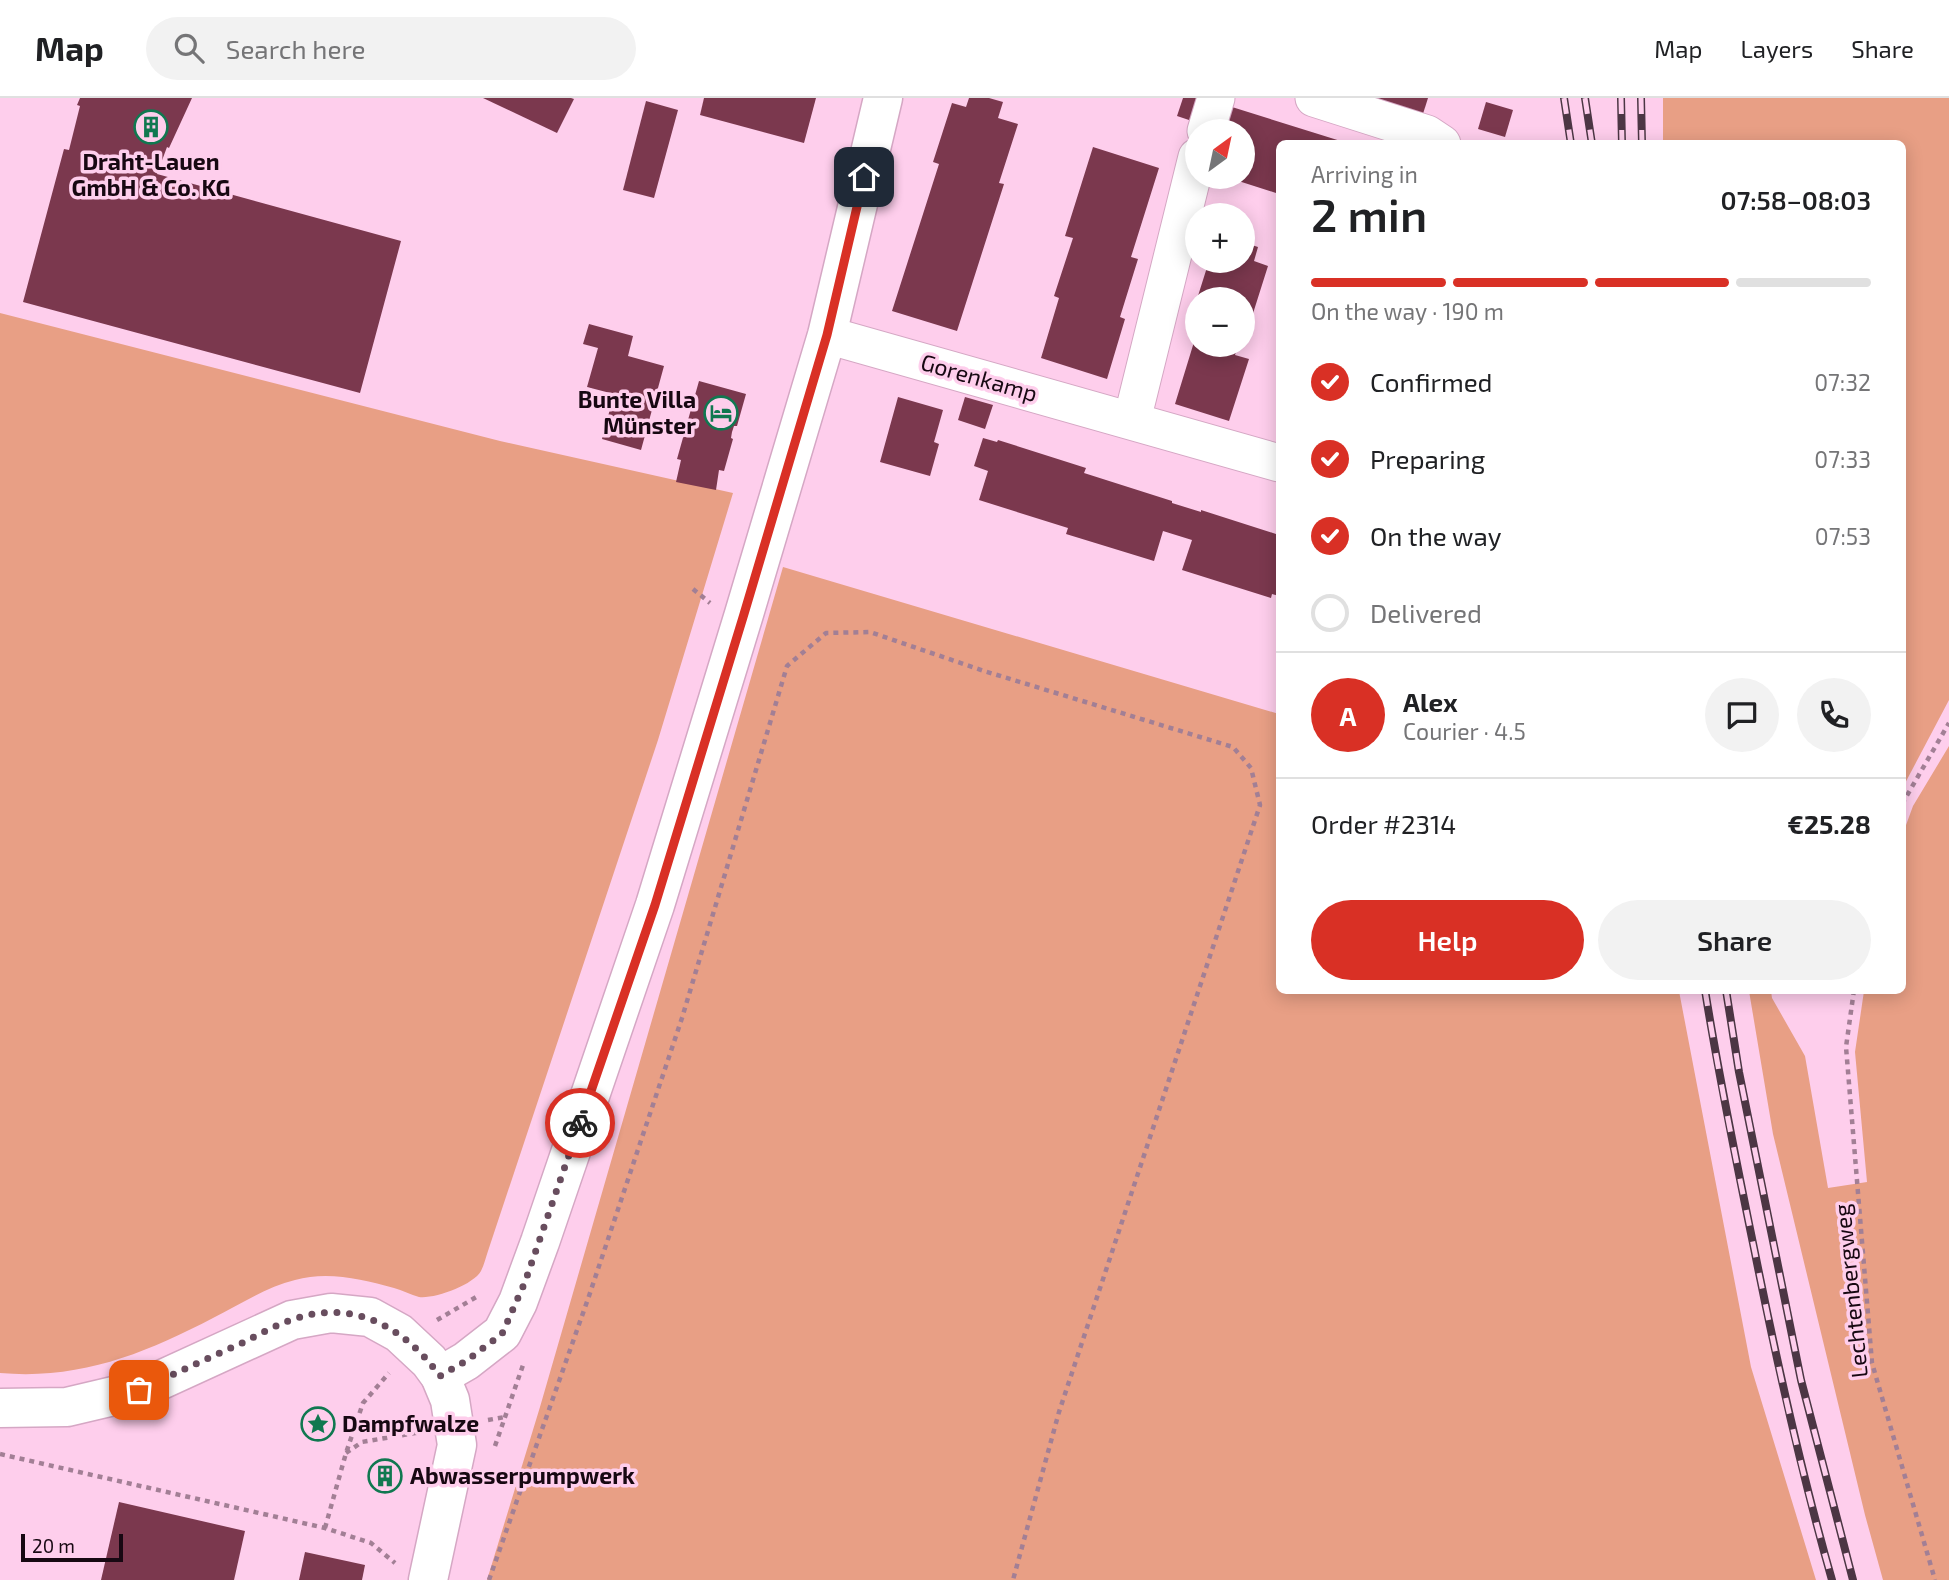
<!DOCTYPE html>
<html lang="en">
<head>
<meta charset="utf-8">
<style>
	body { margin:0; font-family:"Exo 2",sans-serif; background:#f2f2f2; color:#202124; height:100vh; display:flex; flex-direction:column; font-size:26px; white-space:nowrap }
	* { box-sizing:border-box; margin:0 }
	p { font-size:23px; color:#757577 }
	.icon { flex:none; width:38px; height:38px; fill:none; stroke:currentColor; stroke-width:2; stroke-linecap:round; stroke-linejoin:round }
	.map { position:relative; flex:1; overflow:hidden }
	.panel { position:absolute; left:1276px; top:42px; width:630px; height:854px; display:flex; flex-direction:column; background:#fff; border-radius:10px; box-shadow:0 4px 18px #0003 }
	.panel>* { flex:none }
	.needle { width:46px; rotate:33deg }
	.fabs { position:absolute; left:1185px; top:21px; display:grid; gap:14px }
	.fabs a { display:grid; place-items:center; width:70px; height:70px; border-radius:50%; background:#fff; box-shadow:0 4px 18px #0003; font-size:35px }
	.scale { position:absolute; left:21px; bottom:18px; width:102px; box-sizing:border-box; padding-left:7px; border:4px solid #170812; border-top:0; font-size:19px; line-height:24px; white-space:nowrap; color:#170812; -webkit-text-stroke:5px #feceec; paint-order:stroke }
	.pin { position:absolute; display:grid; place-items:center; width:60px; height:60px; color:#fff; margin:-30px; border-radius:14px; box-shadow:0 4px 10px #0006 }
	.courier { position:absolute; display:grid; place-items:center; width:70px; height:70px; margin:-35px; border:5px solid #d93025; border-radius:50%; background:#fff; color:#222; box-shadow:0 2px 9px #0007 }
	.head em { font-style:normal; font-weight:600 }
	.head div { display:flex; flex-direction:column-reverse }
	.head { display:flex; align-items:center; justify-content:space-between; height:119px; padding:0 35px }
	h1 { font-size:46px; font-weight:600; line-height:52px }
	.bar { display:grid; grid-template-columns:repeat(4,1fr); gap:10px 7px; align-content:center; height:84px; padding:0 35px }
	.bar i { height:9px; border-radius:5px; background:#e0e0e0 }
	.bar .active { background:#d93025 }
	.bar p { grid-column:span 4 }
	.line { display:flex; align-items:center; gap:18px; padding:0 35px; border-top:2px solid #e0e0e0 }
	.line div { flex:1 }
	.round { display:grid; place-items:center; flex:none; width:74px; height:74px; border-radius:37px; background:#f2f2f2 }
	ol { padding:0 35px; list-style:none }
	li { display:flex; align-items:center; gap:21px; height:77px }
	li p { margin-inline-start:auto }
	li .icon { padding:7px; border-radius:50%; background:#d93025; color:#fff; stroke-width:4 }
	li:last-child { color:#757577 }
	li i { width:38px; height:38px; border:4px solid #e0e0e0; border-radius:50% }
	.action { display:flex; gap:14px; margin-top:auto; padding:14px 35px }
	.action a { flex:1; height:80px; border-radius:42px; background:#d93025; color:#fff; font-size:28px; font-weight:600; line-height:80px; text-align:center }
	.action a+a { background:#f2f2f2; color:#202124 }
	header { display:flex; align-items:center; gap:42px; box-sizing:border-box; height:98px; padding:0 35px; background:#fff; border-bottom:2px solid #e0e0e0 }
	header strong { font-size:33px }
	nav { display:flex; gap:38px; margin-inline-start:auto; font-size:24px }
	.search { width:490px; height:63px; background:#f2f2f2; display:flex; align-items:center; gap:18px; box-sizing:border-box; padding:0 24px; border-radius:38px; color:#757577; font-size:26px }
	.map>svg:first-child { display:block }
	.green { fill:#e89f85 }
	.building { fill:#7b384e }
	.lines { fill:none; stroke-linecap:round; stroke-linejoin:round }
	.street-casing { stroke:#d5a7c4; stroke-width:39 }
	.secondary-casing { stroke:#d5a7c4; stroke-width:41 }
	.path { stroke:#a27f95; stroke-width:4.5; stroke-dasharray:5 5; stroke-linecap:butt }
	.street { stroke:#fff; stroke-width:37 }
	.secondary { stroke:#fff; stroke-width:38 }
	.rail-casing { stroke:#4c3644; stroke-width:8 }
	.rail { stroke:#feceec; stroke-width:5; stroke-dasharray:16; stroke-linecap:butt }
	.done { stroke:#684d5e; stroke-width:7; stroke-dasharray:0 12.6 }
	.route { stroke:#d93025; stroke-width:9 }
	.labels { text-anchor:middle; stroke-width:7; stroke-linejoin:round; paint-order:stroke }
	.poi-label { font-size:23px; font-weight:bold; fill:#170812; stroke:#feceec; text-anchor:start }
	.street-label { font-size:23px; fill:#170812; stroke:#feceec }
</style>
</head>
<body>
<header>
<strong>Map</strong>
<div class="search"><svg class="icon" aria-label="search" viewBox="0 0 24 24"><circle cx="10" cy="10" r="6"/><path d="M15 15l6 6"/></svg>Search here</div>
<nav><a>Map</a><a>Layers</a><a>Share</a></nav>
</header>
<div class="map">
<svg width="1949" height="1482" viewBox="0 0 1949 1482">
	<rect width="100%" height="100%" fill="#feceec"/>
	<!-- green -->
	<g class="green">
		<polygon points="1663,0 1949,0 1949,602 1902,691 1902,46 1663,45"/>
		<path d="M0,215l500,128 233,52 -75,247 -170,511c-2,6 -4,14 -7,20 -8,14 -46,28 -62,26 -8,-2 -17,-7 -25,-9 -32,-9 -67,-17 -99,-8 -29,7 -56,25 -82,38 -69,36 -134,62 -213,55z"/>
		<polygon points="783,469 1279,616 1279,892 1679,893 1751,1269 1816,1482 487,1482 540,1309"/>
		<polygon points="1949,648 1949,1482 1883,1482 1865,1417 1773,1036 1749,893 1771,893 1772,900 1805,958 1828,1090 1867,1084 1855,954 1864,893 1902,892 1902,738 1913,708"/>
	</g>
	<!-- building -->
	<g class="building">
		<polygon points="80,0 192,0 169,50 167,49 157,76 401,143 360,295 23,204 64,51 69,52 80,8 77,7"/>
		<polygon points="483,0 571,0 574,1 557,35"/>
		<polygon points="704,0 816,0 804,45 700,17"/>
		<polygon points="969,0 989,0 1003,4 998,20 1018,26 999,85 1004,86 957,233 892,213 939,66 933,64 952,5 966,9"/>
		<polygon points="1183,0 1199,0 1195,24 1177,18"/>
		<polygon points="1374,0 1428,0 1422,19"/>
		<polygon points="646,3 678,12 654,100 623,92"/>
		<polygon points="1486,4 1513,12 1505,39 1478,31"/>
		<polygon points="1232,9 1347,45 1347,46 1279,46 1279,96 1226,79 1242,79 1242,33 1224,33"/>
		<polygon points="1093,49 1159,70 1131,159 1138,161 1120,219 1125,221 1107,281 1041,260 1059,200 1054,198 1073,140 1065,138"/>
		<polygon points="1242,144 1258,149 1254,163 1268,168 1249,228 1242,226 1242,201 1197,201 1209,163 1242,163"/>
		<polygon points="589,226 633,238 628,258 664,268 641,352 602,341 614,296 587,289 598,250 583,246"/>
		<polygon points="1194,244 1197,247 1238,247 1235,257 1249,261 1229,323 1175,306"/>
		<polygon points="699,283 746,296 737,328 734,328 732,334 731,340 733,341 724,373 719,372 716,392 676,384 681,362 677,361"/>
		<polygon points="898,299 943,312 934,344 939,346 930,378 880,364"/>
		<polygon points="965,299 993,307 985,331 958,322"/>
		<polygon points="983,340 997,344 998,342 1086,370 1084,375 1172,403 1172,405 1201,414 1201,412 1279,437 1279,498 1272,496 1271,500 1182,472 1192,442 1163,433 1154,463 1066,436 1068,430 979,402 988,373 974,368"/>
		<polygon points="378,1367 396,1372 392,1390 374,1385"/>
		<polygon points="119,1404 245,1433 234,1482 101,1482"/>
		<polygon points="305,1454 365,1467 362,1482 299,1482"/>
	</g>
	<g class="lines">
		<defs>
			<g id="street">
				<polyline points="1314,0 1427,36 1442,46"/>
				<polyline points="1206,33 1216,0"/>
				<polyline points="827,237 1279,365"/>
				<polyline points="1132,322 1197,59"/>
			</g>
			<g id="secondary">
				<polyline points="440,1278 466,1263 502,1235 518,1204 540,1144 655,807 744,516 827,237 883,0"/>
				<polyline points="0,1310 67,1309 139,1292 292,1222 331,1215 370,1219 399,1235 429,1263 440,1278 450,1302 457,1347 428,1482"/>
			</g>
		</defs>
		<!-- street casing -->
		<use href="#street" class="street-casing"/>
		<!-- secondary casing -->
		<use href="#secondary" class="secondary-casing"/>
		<!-- path -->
		<g class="path">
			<polyline points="693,491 710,505"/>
			<polyline points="1902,706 1949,625"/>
			<polyline points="1854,892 1846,949 1872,1265 1935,1482"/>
			<polyline points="437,1222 478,1198"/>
			<polyline points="488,1322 505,1319"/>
			<polyline points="495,1348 523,1267"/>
			<polyline points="346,1355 362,1344 421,1334"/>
			<polyline points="0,1356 325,1430 371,1445 395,1465"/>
			<polyline points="325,1430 346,1355 363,1305 389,1275"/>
			<polyline points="489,1482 589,1198 682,920 787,568 826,535 870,534 984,573 1233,649 1251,670 1260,707 1059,1314 1013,1482"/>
		</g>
		<!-- street -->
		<use href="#street" class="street"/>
		<!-- secondary -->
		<use href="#secondary" class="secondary"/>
		<defs>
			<g id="rail">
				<polyline points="1564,0 1571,46"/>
				<polyline points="1585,0 1592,46"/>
				<polyline points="1621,0 1622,46"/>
				<polyline points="1641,0 1642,46"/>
				<path d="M1705,892c14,88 32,175 50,263 22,110 46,219 77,327"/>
				<polyline points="1726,892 1739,974 1801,1282 1853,1482"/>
			</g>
		</defs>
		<!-- rail casing -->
		<use href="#rail" class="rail-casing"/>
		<!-- rail -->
		<use href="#rail" class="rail"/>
	</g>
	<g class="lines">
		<!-- done -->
		<path class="done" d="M139,1292c35,-16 69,-32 103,-47 16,-8 32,-17 49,-23 62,-22 112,6 149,56l26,-15 36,-27 23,-52 55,-159"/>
		<!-- route -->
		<polyline class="route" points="580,1025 655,807 744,516 827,237 864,79"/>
	</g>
	<!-- icons -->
	<defs>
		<symbol id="building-ring" viewBox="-11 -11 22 22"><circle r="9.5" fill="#feceec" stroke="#107850" stroke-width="1.5"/><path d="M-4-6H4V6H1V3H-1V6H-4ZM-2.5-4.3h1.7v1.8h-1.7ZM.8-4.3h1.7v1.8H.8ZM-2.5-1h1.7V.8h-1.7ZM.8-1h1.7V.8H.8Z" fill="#107850"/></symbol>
		<symbol id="hotel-ring" viewBox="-11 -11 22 22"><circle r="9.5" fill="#feceec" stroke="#107850" stroke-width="1.5"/><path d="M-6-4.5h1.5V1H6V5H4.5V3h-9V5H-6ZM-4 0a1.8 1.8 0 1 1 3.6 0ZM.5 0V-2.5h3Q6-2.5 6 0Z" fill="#107850"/></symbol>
		<symbol id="sight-ring" viewBox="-11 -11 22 22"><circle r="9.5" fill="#feceec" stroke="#107850" stroke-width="1.5"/><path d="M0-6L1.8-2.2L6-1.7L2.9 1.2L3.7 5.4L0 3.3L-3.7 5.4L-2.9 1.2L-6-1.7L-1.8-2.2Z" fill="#107850"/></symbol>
	</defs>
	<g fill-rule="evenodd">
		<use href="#building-ring" x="132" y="10" width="38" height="38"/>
		<use href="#hotel-ring" x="702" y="296" width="38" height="38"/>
		<use href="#sight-ring" x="299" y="1307" width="38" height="38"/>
		<use href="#building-ring" x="366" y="1359" width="38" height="38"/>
	</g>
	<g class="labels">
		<!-- poi labels -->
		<g class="poi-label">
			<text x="151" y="72" text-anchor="middle">Draht-Lauen<tspan x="151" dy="26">GmbH &amp; Co. KG</tspan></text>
			<text x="696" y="310" text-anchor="end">Bunte Villa<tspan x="696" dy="26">Münster</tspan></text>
			<text x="342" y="1334">Dampfwalze</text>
			<text x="410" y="1386">Abwasserpumpwerk</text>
		</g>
		<!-- street labels -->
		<g class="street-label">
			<text transform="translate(979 280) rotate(16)" y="8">Gorenkamp</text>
			<text transform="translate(1851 1193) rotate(-96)" y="8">Lechtenbergweg</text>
		</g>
	</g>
</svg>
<div class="fabs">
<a><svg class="needle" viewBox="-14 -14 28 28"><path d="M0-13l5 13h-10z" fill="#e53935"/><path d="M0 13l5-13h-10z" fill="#757577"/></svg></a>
<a>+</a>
<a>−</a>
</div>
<div class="scale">20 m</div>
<div class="pin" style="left:139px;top:1292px;background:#ea580c"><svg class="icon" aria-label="bag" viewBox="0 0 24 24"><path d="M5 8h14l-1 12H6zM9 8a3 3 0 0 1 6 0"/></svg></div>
<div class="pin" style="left:864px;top:79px;background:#1f2937"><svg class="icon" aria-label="home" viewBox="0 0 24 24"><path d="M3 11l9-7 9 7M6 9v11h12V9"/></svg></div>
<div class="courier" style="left:580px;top:1025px"><svg class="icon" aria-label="bike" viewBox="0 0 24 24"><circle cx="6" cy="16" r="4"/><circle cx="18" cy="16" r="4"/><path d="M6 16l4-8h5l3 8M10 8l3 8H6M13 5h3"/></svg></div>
<section class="panel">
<div class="head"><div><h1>2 min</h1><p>Arriving in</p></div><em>07:58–08:03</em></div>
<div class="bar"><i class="active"></i><i class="active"></i><i class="active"></i><i></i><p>On the way · 190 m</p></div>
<ol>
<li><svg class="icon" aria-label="check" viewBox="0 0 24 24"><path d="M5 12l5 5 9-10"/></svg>Confirmed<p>07:32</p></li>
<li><svg class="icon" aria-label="check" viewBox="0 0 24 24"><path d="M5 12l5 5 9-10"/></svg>Preparing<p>07:33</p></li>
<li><svg class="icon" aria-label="check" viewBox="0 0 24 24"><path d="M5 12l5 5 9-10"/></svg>On the way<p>07:53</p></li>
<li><i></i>Delivered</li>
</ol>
<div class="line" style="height:126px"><b class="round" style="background:#d93025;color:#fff">A</b><div><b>Alex</b><p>Courier · 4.5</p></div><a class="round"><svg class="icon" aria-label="chat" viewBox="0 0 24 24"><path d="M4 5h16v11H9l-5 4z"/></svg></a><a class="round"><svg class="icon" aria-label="phone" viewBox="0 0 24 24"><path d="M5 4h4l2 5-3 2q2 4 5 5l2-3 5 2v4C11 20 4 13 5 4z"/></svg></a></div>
<div class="line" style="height:91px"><div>Order #2314</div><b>€25.28</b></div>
<div class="action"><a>Help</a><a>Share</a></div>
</section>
</div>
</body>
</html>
